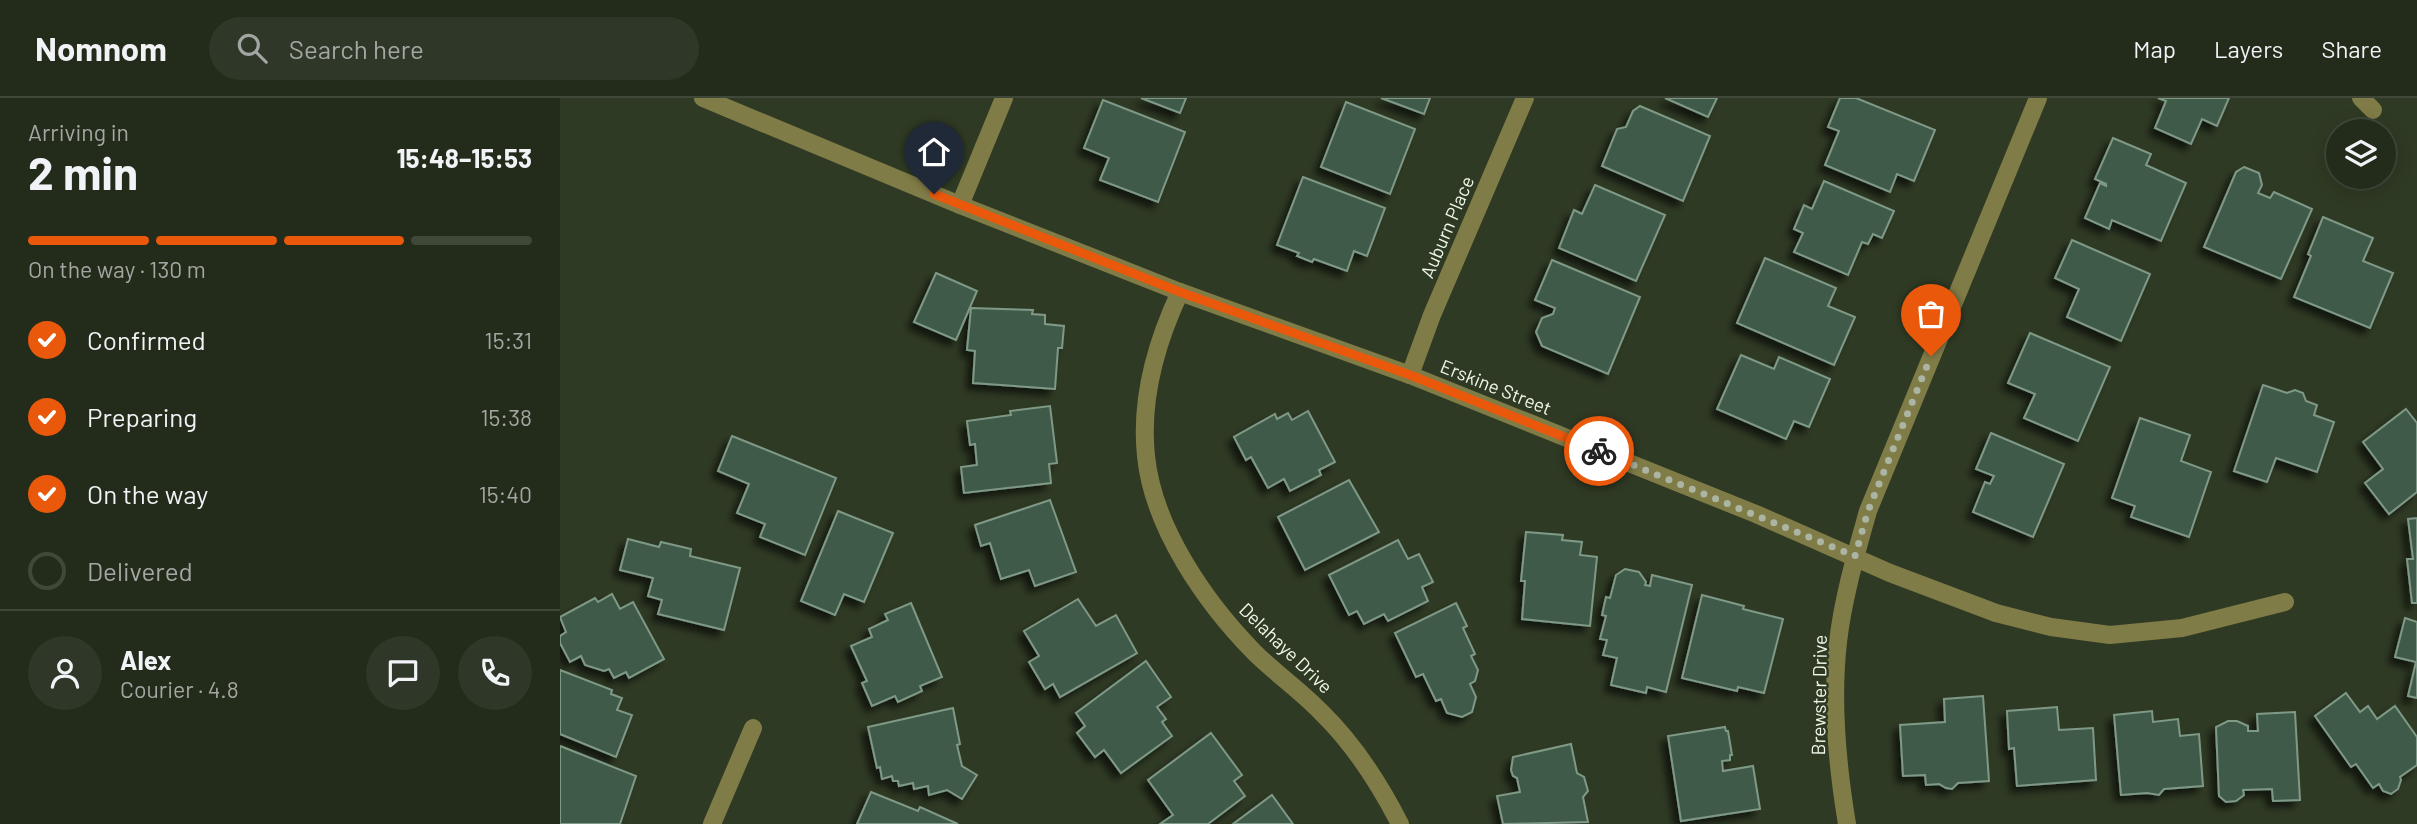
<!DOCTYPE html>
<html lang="en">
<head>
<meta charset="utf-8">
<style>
	body { margin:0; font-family:Barlow,sans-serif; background:#2f3828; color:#f1f3f6; height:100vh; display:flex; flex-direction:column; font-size:26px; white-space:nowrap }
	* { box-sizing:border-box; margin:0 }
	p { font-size:23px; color:#a3a7a3 }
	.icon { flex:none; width:38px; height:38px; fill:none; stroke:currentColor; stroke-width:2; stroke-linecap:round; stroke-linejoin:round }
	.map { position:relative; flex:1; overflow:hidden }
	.sheet { display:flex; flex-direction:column; background:#232c1b; width:560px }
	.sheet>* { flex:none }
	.tools { position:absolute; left:1766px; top:21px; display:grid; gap:14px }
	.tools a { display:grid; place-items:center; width:70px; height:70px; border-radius:50%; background:#232c1b; box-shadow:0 4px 18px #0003,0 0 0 2px #40483a; font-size:35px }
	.pin { position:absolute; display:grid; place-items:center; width:60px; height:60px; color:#fff; margin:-72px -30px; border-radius:50% 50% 50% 0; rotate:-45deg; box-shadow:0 0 7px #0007 }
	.pin .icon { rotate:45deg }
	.courier { position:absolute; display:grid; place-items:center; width:70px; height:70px; margin:-35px; border:5px solid #ea580c; border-radius:50%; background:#fff; color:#222; box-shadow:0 2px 9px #0007 }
	.head em { font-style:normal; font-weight:700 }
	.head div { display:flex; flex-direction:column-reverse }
	.head { display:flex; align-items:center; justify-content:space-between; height:119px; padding:0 28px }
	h1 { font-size:46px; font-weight:700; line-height:52px }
	.bar { display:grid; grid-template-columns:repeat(4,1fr); gap:10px 7px; align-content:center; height:84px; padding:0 28px }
	.bar i { height:9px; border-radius:5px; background:#40483a }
	.bar .selected { background:#ea580c }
	.bar p { grid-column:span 4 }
	.line { display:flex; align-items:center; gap:18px; padding:0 28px; border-top:2px solid #40483a }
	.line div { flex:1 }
	.round { display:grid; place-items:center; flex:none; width:74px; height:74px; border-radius:37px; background:#2f3828 }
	ol { padding:0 28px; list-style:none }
	li { display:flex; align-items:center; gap:21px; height:77px }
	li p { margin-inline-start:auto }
	li .icon { padding:7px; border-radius:50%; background:#ea580c; color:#fff; stroke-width:4 }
	li:last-child { color:#a3a7a3 }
	li i { width:38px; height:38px; border:4px solid #40483a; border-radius:50% }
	header { display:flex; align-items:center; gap:42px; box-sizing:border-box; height:98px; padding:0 35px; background:#232c1b; border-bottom:2px solid #40483a }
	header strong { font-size:33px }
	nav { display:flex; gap:38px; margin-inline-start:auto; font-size:24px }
	.search { width:490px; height:63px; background:#2f3828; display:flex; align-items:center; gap:18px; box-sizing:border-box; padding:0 24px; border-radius:38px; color:#a3a7a3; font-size:26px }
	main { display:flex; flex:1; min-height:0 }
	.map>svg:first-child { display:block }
	.building { fill:#415a49; stroke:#7f9987; stroke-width:2; filter:url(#shadow) }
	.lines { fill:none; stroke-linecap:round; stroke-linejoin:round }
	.minor { stroke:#807c47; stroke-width:18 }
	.done { stroke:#acb5a4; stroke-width:7; stroke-dasharray:0 12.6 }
	.route { stroke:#ea580c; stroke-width:9 }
	.labels { text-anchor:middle; stroke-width:5; stroke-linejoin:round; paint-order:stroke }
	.street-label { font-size:19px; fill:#eff7e9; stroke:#2f3a24 }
</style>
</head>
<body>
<header>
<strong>Nomnom</strong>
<div class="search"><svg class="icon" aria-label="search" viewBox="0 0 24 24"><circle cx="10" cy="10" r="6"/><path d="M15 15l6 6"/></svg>Search here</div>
<nav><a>Map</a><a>Layers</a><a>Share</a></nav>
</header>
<main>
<section class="sheet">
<div class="head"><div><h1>2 min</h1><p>Arriving in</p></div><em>15:48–15:53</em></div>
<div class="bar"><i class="selected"></i><i class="selected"></i><i class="selected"></i><i></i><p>On the way · 130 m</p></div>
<ol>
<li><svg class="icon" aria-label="check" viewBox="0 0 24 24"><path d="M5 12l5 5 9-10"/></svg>Confirmed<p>15:31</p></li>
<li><svg class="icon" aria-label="check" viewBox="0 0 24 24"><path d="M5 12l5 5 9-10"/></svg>Preparing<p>15:38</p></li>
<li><svg class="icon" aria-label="check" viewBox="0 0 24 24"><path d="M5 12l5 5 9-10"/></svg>On the way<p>15:40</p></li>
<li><i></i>Delivered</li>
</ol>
<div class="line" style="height:126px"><a class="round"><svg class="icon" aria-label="person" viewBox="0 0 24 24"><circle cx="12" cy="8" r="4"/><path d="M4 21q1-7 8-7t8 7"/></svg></a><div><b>Alex</b><p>Courier · 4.8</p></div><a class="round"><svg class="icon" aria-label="chat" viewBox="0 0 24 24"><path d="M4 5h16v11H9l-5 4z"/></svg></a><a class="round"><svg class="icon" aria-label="phone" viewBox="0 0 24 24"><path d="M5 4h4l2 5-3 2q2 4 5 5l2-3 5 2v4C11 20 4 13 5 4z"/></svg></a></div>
</section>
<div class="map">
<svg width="1857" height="726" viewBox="0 0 1857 726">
	<defs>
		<filter id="shadow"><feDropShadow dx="-6" dy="6" stdDeviation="3.5" flood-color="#0009"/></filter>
	</defs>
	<rect width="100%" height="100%" fill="#2f3a24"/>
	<!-- building -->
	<g class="building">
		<polygon points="581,0 626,0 620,15"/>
		<polygon points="821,0 870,0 864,16"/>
		<polygon points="1105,0 1157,0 1148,19"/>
		<polygon points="1280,0 1296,0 1375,32 1354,83 1337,76 1330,94 1265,67 1279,33 1268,29"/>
		<polygon points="1598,0 1669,0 1657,28 1642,21 1631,46 1595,30 1606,3"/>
		<polygon points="543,2 625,34 598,104 540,82 549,60 524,50"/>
		<polygon points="786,4 855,31 830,96 761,69"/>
		<polygon points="1080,8 1150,38 1123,103 1042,68 1057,31 1066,29 1073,13"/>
		<polygon points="1553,40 1591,56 1586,67 1626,85 1601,143 1552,122 1549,131 1525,120 1540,85 1546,88 1546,86 1535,81"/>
		<polygon points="1684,69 1699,75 1702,87 1698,95 1710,100 1714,94 1752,111 1721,181 1644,149 1676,74"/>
		<polygon points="743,79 825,110 807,158 794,153 787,173 754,161 752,164 737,158 739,155 717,147"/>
		<polygon points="1264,83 1334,113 1322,140 1313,136 1308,146 1302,144 1288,177 1234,154 1243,135 1234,131 1244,107 1252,111"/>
		<polygon points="1035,87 1105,117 1076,183 999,150 1014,112 1022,116"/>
		<polygon points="1763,119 1813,140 1803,163 1833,175 1810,230 1734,199 1751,158 1748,156"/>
		<polygon points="1512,142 1590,176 1561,243 1507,219 1519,191 1495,180"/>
		<polygon points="1205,160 1276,190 1268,208 1295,219 1274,267 1177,225"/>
		<polygon points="992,162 1080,199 1048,276 982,248 976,234 982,220 993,216 995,210 975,202"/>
		<polygon points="376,175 417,193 396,242 354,224"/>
		<polygon points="411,210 473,212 472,216 485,217 485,226 504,228 502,250 498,250 495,291 413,285 415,253 407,252"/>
		<polygon points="1470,235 1550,269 1518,343 1464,320 1475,296 1448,285"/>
		<polygon points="1181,257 1214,271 1219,259 1270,281 1249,329 1234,323 1226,341 1157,311"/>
		<polygon points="1703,287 1727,295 1735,292 1743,295 1746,303 1757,307 1754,317 1774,324 1757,374 1716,360 1707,384 1674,373"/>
		<polygon points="490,308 497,365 489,366 491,385 404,395 401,369 417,367 415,346 410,347 407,323 451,317 450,313"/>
		<polygon points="1846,311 1857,325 1857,394 1829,416 1805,385 1823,371 1803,344"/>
		<polygon points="748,313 775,364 759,372 761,377 730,393 724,381 708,390 691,359 686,362 674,339 715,316 717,321 728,315 732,322"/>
		<polygon points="1580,320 1630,337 1621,363 1651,374 1629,439 1571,419 1575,408 1552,400"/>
		<polygon points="1431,335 1504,366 1473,439 1413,414 1425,384 1430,386 1434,378 1416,371"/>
		<polygon points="172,338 276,380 245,457 200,439 205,426 177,415 189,386 158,373"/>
		<polygon points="789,382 819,434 745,472 718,419"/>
		<polygon points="490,402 516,474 475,488 469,472 441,481 430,445 421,448 415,427"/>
		<polygon points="278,413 333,435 304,504 284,496 275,517 241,503"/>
		<polygon points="1857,420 1857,505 1852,505 1847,461 1853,461 1848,421"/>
		<polygon points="966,434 1003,437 1002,442 1022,444 1020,457 1037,459 1030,528 962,521 965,483 961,483"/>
		<polygon points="68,441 99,449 101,444 131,451 130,458 180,470 164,532 98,516 102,502 88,498 93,480 60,472"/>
		<polygon points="838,442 848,461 859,456 873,484 862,489 868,503 828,523 824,516 804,526 797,513 789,517 769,477"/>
		<polygon points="1065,471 1079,474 1086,484 1085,487 1090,488 1092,477 1132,487 1106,594 1087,589 1086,595 1051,587 1057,560 1043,557 1047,542 1040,541 1046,518 1042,517 1046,499 1050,500 1056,477"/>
		<polygon points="52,496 60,511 73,504 104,561 69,580 66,574 54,580 49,571 44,573 25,567 21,558 10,564 0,545 0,538 6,534 0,519 35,500 38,504"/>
		<polygon points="1142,497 1184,508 1183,511 1223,521 1204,595 1178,589 1177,593 1122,580"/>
		<polygon points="518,501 536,528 556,517 577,555 500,599 493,586 485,591 469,564 479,558 464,533"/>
		<polygon points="351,505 382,579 360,588 362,593 338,604 335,598 312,608 302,585 307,583 291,548 312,539 309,531 328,522 325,516"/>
		<polygon points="896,505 907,528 903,530 915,556 911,558 918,572 915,583 910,586 916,599 912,614 902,619 887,615 881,601 876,603 863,576 856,579 835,535"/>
		<polygon points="1845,520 1857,524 1857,600 1848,598 1856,564 1835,559"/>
		<polygon points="586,563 611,599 597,609 606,621 602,624 612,638 561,675 544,652 535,659 517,635 525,628 516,615"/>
		<polygon points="0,572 52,592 51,596 62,600 57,612 72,617 56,659 0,636"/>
		<polygon points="1786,595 1800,614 1808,608 1817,621 1835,608 1857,639 1857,667 1840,679 1841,682 1838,691 1831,696 1823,693 1819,686 1813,690 1796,666 1791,669 1755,618"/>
		<polygon points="1423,598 1429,683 1398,685 1392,691 1386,690 1379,686 1366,687 1365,677 1343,678 1340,627 1385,624 1384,601"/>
		<polygon points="1497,609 1499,632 1533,630 1536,682 1457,688 1454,650 1449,651 1447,613"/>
		<polygon points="393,610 400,646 397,647 402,668 417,677 402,701 387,692 369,697 368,688 354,691 353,685 339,688 338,683 333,683 332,678 322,681 320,669 317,670 308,629"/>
		<polygon points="1592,613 1593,624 1618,621 1620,638 1639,636 1643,688 1604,691 1599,697 1587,695 1561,697 1554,617"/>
		<polygon points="1735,614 1740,702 1713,703 1712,691 1683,692 1684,697 1676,703 1666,704 1659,698 1656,629 1668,623 1677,623 1688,628 1688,633 1698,633 1697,616"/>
		<polygon points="1165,629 1166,633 1168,633 1172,657 1170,657 1170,662 1162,663 1163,673 1193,668 1200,711 1121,723 1108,638"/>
		<polygon points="651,635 682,677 674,683 685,698 648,726 600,726 613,717 588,682"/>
		<polygon points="1011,646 1017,675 1024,679 1028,693 1023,699 1028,724 943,726 937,698 960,694 957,680 953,678 951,672 953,659"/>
		<polygon points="0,648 76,678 60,726 0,726"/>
		<polygon points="311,694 358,713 360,709 398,726 297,726"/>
		<polygon points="712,697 733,726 673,726"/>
	</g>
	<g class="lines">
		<!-- minor -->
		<g class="minor">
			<polyline points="143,0 400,107 620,194 850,277 1196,416 1330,475 1436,515 1491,529 1550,537 1622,530 1725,504"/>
			<polyline points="1801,0 1813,12"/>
			<polyline points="400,107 444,0"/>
			<path d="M620,194c-24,51 -40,107 -34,164 7,71 59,146 108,196 21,21 46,38 67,60 34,33 58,71 79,112"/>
			<polyline points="850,277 872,217 965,0"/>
			<polyline points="152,726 193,630"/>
			<path d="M1287,726c-10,-60 -16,-121 -9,-182 5,-44 18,-88 30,-131l170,-413"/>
		</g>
	</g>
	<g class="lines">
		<!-- done -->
		<polyline class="done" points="1039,353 1295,458 1308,413 1371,258"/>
		<!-- route -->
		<polyline class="route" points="374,96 620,194 850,277 1039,353"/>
	</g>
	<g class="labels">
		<!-- street labels -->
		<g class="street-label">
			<text transform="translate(887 129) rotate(-67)" y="7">Auburn Place</text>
			<text transform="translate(936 289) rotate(22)" y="7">Erskine Street</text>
			<text transform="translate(726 550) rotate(44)" y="7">Delahaye Drive</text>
			<text transform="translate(1259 597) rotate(-89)" y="7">Brewster Drive</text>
		</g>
	</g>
</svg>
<div class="tools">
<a><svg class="icon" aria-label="layers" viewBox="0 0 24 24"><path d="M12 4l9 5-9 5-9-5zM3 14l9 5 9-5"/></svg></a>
</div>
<div class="pin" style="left:1371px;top:258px;background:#ea580c"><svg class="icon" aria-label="bag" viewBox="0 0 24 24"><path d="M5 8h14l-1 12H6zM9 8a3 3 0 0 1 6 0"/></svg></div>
<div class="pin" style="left:374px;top:96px;background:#1f2937"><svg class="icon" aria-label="home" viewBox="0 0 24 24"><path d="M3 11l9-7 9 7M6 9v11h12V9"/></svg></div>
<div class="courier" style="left:1039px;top:353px"><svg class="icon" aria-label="bike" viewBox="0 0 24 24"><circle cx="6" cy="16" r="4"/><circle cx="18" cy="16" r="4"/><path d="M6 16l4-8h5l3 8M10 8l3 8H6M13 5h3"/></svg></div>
</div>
</main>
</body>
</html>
